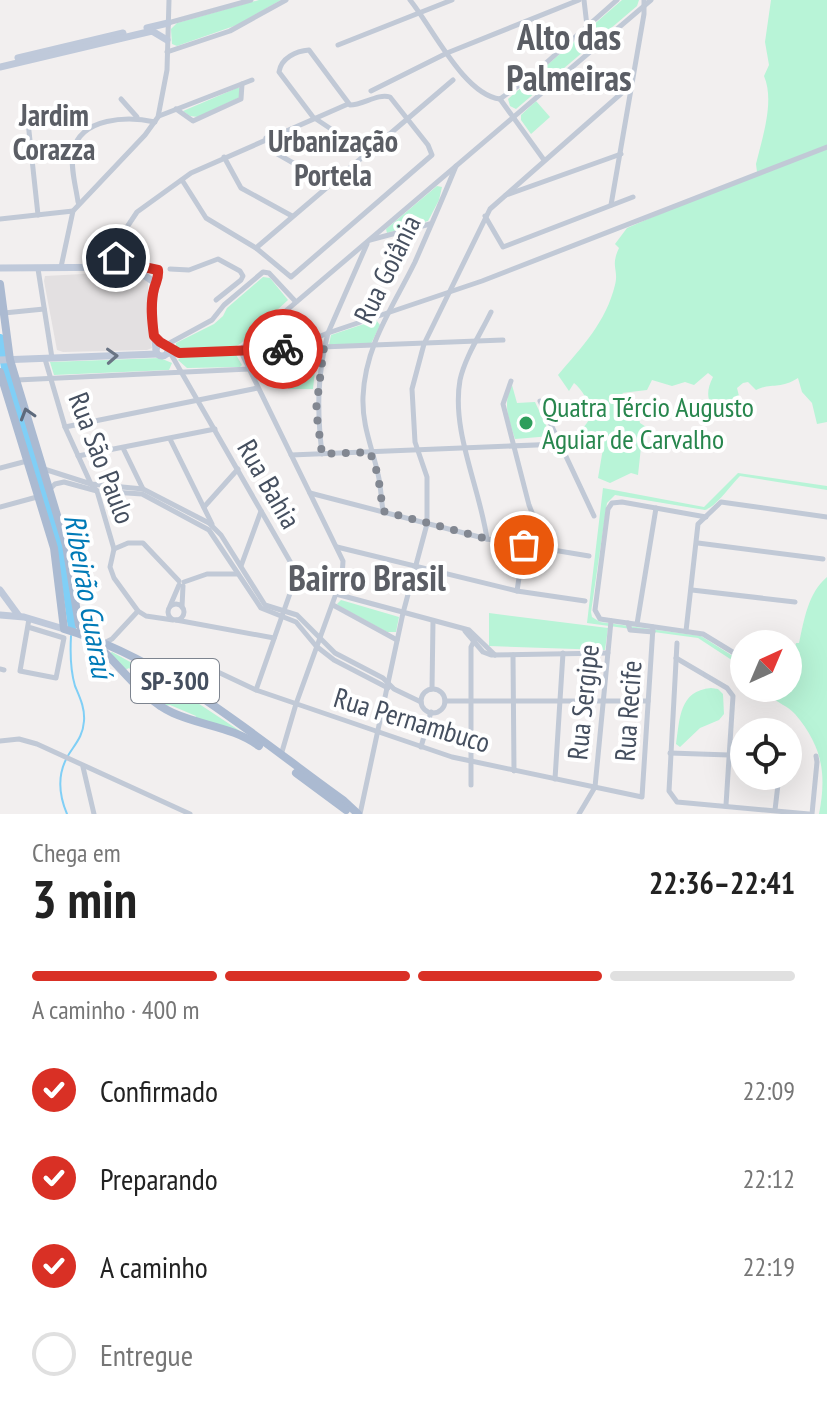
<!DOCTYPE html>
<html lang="pt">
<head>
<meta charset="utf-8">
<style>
	body { margin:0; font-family:"PT Sans Narrow",sans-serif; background:#f6f6f6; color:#222; height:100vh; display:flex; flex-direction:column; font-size:30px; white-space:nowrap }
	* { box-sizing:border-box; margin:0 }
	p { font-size:26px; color:#767676 }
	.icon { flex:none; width:44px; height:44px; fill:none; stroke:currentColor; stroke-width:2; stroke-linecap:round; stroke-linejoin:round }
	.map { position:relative; height:814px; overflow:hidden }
	.drawer { display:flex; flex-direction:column; background:#fff; flex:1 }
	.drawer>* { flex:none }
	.needle { width:52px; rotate:44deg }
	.controls { position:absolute; left:730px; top:630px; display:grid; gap:16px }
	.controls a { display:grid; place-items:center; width:72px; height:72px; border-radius:50%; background:#fff; box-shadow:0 8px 32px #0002; font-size:40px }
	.pin { position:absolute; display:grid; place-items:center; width:68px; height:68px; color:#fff; margin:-34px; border:4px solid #fff; border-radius:50%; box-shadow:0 2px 8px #0007 }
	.courier { position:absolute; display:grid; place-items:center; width:80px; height:80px; margin:-40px; border:6px solid #d93025; border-radius:50%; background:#fff; color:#222; box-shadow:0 2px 10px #0007 }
	.overview em { font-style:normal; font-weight:700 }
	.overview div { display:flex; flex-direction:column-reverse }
	.overview { display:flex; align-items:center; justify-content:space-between; height:136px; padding:0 32px }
	h1 { font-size:52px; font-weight:700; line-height:60px }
	.bar { display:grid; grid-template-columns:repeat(4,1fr); gap:12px 8px; align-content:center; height:96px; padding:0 32px }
	.bar i { height:10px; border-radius:6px; background:#e0e0e0 }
	.bar .current { background:#d93025 }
	.bar p { grid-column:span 4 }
	ol { padding:0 32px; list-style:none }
	li { display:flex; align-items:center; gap:24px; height:88px }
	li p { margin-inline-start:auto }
	li .icon { padding:8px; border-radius:50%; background:#d93025; color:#fff; stroke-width:4 }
	li:last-child { color:#767676 }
	li i { width:44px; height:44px; border:4px solid #e0e0e0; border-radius:50% }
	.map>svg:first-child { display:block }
	.education { fill:#e3e0e1 }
	.green { fill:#b8f4d7 }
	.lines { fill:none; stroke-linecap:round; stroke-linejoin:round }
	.stream { stroke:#80cff6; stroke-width:2 }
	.river { stroke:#80cff6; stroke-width:8 }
	.street { stroke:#c1c9d6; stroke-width:5 }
	.secondary { stroke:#bfc9da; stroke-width:7 }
	.primary { stroke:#abbad1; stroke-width:8 }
	.oneway { stroke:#6a7484 }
	.oneway2 { stroke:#5e6a7c }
	.done { stroke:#828791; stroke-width:8; stroke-dasharray:0 14.4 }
	.route { stroke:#d93025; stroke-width:10 }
	.leisure-dot { fill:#2e9e5b; stroke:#fff; stroke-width:3 }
	.labels { text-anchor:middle; stroke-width:8; stroke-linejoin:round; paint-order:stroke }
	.shield { fill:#fff; stroke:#7d848f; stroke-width:2 }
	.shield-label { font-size:26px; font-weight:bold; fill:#454f5f }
	.street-label { font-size:28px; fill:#454f5f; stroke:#fff }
	.leisure-label { font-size:28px; fill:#27864d; stroke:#fff; text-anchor:start }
	.neighbourhood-label { font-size:30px; font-weight:bold; fill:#5b5e65; stroke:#fff }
	.water-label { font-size:30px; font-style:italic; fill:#007ab7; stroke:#fff }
	.district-label { font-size:36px; font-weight:bold; fill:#5b5e65; stroke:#fff }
</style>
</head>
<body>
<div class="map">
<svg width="827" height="814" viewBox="0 0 827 814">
	<rect width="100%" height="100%" fill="#f2efef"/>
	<!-- education -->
	<polygon class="education" points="120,272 139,274 148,281 148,319 152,348 147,350 63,352 57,350 44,281 45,276"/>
	<!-- green -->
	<g class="green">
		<polygon points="259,0 281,0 237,25 177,46 172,44 171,29 177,23"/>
		<polygon points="622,0 639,0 637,6 516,109 510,106 508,99"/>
		<path d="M771,0h56v422l-10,2 -5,-21 -10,-11 -4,-14c-19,12 -25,4 -42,12l-8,-8 -5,1 -6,5 3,12 -13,15c-20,-6 -23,-21 -14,-38l-5,-4 -14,12 -9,-3 -13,4 -20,-6 -5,10 -25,3 14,10 4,20 14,9 -9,1 -3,5 -4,37 -7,-2 -21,10 -12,-5 8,-47 -10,4 -21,1c4,-5 12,-11 14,-17 4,-12 -6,-29 -15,-36l-5,8 -11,-16c24,-28 48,-53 57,-90 4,-16 -5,-18 4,-37l-4,-4 12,-16 130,-56 -1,-8c6,-25 19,-63 8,-88l5,-11 -4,-23z"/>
		<polygon points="237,88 242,88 240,97 198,117 190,116 183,111"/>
		<polygon points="536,101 550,117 531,134 521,120 521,115"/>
		<polygon points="437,186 442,187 439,200 428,221 387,233 386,229"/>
		<polygon points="263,277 270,278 288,300 240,344 235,347 176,348 176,343 214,324 223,316 227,308"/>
		<polygon points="376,320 380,325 371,344 329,345 331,335"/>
		<polygon points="287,352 317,352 313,389 288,389"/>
		<polygon points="235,353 242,365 240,367 187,368 178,360 182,356"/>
		<polygon points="160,358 172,363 169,370 54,375 50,362"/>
		<path d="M512,385l5,18 18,-1 16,34 -36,3c-6,-20 -13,-34 -3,-54z"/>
		<path d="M738,473l89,13v4l-87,-14c-10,10 -23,30 -35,34l-90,-15 -8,8 -16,109 1,5 8,5 101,14 43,27v5l-46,-30 -111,-15 16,-135 101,19z"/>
		<path d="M827,577v237h-8c8,-41 3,-68 -24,-100 -6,-7 -18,-12 -26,-18l-2,-8h21v-32l6,-4 2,-9h3c5,-23 9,-50 28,-66z"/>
		<polygon points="341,600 399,617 396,632 387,632 339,606 337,604"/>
		<polygon points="489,613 608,628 605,650 489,646"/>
		<polygon points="112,652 163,680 243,733 195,718 196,716 170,705 166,706 129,668 125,670 110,653"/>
		<path d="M711,688l7,1 5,5 1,20 -5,6 -19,8 -20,19 -4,-3c4,-26 3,-53 35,-56z"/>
	</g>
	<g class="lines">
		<!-- stream -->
		<path class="stream" d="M67,814c-8,-19 -10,-41 2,-60 7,-11 14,-18 15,-33 1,-13 -4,-23 -9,-35 -5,-17 -5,-32 -4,-50"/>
		<!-- river -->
		<polyline class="river" points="0,338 5,368 61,550 72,628"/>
		<!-- street -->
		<g class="street">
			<path d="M410,0c22,27 54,95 90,99"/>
			<polyline points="584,0 587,26"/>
			<polyline points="168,23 251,0"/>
			<polyline points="338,45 452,0"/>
			<polyline points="167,52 230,31 286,0"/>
			<polyline points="371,91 447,53 579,0"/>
			<polyline points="121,99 137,117"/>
			<polyline points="500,99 529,78 617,0"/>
			<polyline points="500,99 544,160"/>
			<polyline points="176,109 193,121 241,99 242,84"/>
			<polyline points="159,116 252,80"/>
			<polyline points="28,122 38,215"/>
			<polyline points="266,138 274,152 330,184"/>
			<polyline points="224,157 241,188 292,216"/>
			<path d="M182,180l24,38 50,30 35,29 141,-122 -4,-10 -38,-48c-12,-4 -27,8 -40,8l-41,-55c-13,1 -28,8 -30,22l34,45 54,36"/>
			<polyline points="506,195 621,154"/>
			<path d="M78,202c-2,-15 -8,-35 -5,-51 8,-34 55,-35 82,-29"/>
			<polyline points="611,205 644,14 644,0"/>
			<polyline points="485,216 503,247 633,197"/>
			<polyline points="0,219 73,211"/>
			<polyline points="370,240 430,224"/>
			<polyline points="256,248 453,80"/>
			<polyline points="61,267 73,211 145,135 158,117 167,70 169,0"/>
			<polyline points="105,267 117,242 137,212 191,173 348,104"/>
			<polyline points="120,267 116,254 123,237"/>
			<polyline points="38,269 52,358"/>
			<polyline points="170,269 189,270 218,259 240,271 243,276 241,280 216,300"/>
			<polyline points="4,313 44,309"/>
			<polyline points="166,345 212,320 224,305 263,272 269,273 296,302"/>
			<polyline points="291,348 328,333 482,281 827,147"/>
			<polyline points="296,348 503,340"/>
			<polyline points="168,349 295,570 294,582 256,690"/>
			<polyline points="45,359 65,427 91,484 97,491 114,549 110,567 114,578 138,611 146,616 173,620"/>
			<polyline points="17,380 249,369"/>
			<polyline points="511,381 503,404 529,505 546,548"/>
			<polyline points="540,401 594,516"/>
			<polyline points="65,427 258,388"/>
			<polyline points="170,439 212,524"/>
			<polyline points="123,448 143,489"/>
			<path d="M322,454c-5,-43 -5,-79 6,-121l39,-89"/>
			<polyline points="291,455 560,444"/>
			<polyline points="78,456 215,429"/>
			<polyline points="0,468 27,461"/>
			<polyline points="44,469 91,484 143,489 209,523 221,535 265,605 297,615 335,653 383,678 394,689 421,702"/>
			<polyline points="50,489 55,484 64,482 97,491 142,494 209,530 261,608 296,622 316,646 334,660 388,688"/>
			<polyline points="310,493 487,539 589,556"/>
			<polyline points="0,507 37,497"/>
			<polyline points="204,507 238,469"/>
			<path d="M383,511c-2,-12 -2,-25 -5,-37 -6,-27 -16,-48 -15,-77 2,-52 30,-90 52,-135 14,-32 28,-64 41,-96"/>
			<polyline points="706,517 622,502 612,503 608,509 595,610 600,619 703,634 744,659"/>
			<path d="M487,539c-7,-51 -36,-108 -27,-159 5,-23 21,-47 31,-68"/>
			<polyline points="698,543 823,559"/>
			<polyline points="337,547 517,591 585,601"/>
			<polyline points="114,549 128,543 143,543 179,581"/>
			<polyline points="241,566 261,511"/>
			<polyline points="184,582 207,574 238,574"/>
			<polyline points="692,590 795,602"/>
			<polyline points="517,591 524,545"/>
			<polyline points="336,594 469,630 495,655"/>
			<circle cx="176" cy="612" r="8"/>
			<polyline points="333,605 397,640"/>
			<polyline points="170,606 179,585"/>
			<polyline points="182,607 183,586"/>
			<polyline points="176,620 274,638"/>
			<polyline points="628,623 630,630 653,632"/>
			<polyline points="637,624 656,508"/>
			<polyline points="28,627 64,638 56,678 20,671 29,619"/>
			<polyline points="465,631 483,652 491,655 608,653"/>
			<polyline points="686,631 698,524 721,502 827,517"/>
			<polyline points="104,643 112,639 138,611"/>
			<polyline points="677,643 669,791 677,802 809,814"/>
			<polyline points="513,655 514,771"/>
			<polyline points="676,658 727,688 733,696 726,805"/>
			<polyline points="148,662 176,662 203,665 256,690 452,757 642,797 653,627"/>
			<polyline points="0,669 4,670"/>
			<polyline points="170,678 176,662"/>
			<polyline points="432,689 433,621"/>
			<circle cx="433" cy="701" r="12"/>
			<polyline points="445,701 648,701"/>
			<polyline points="0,741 19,739 37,744 190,814"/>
			<polyline points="421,747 431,712"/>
			<polyline points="670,753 729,755"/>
			<polyline points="281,755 296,704 342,577 343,561 240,350 651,0"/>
			<polyline points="83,767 94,814"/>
			<polyline points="555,779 563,653"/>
			<polyline points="471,785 471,647 475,639"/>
			<polyline points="775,810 779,776"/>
			<polyline points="360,814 403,613 427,524 427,477 415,442 412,389 424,344 490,209 632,84"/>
			<polyline points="579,814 595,787 611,621"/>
			<polyline points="812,814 817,762 816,756"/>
		</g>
		<!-- secondary -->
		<g class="secondary">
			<polyline points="147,28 168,23"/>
			<polyline points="18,58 123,33"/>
			<polyline points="0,67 152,31 167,40"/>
			<polyline points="0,268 144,267 158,270 158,279"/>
			<polyline points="135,269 151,280"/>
			<circle cx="162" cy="350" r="6"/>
			<path d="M156,349c-3,-25 -6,-46 2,-70"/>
			<polyline points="168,353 291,348"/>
			<polyline points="0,360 157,354"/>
			<polyline points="0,590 19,616"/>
			<polyline points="0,615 24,617 64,629"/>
		</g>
		<!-- primary -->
		<g class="primary">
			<polyline points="0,284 10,360 66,545 79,625 85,635"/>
			<path d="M0,372l54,176 10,81c104,31 192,109 279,171l15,14"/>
			<path d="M95,643c25,22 47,56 78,70 29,13 60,14 86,33"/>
			<polyline points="161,706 160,695 170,678"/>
			<polyline points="296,773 346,810"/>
		</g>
	</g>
	<!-- one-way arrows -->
	<defs><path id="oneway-chevron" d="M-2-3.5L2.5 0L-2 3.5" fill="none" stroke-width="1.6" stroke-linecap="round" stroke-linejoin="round" transform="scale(2)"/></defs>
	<use class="oneway" href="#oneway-chevron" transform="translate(112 356) rotate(-3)"/>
	<use class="oneway2" href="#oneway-chevron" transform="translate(27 414) rotate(-107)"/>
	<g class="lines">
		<!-- done -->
		<polyline class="done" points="283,349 324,347 316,410 322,454 370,452 378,475 383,511 487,539 524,545"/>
		<!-- route -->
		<path class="route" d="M116,258l4,9h24l14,3c1,8 -2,11 -4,19 -4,15 -2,32 0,47l6,6 19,11 104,-4"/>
	</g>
	<!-- markers -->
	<circle class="leisure-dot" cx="526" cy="423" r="8"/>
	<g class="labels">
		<!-- shield labels -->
		<rect class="shield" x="131" y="659" width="88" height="44" rx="6"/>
		<g class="shield-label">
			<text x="175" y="690">SP-300</text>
		</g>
		<!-- street labels -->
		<g class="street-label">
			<text transform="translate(387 269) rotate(-64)" y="10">Rua Goiânia</text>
			<text transform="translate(102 458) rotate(69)" y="10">Rua São Paulo</text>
			<text transform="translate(269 484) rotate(60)" y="10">Rua Bahia</text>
			<text transform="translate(583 702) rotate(-84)" y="10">Rua Sergipe</text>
			<text transform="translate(628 711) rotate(-86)" y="10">Rua Recife</text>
			<text transform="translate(412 720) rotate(17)" y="10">Rua Pernambuco</text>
		</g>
		<!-- leisure labels -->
		<g class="leisure-label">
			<text x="542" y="417">Quatra Tércio Augusto<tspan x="542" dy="32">Aguiar de Carvalho</tspan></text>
		</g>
		<!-- neighbourhood labels -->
		<g class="neighbourhood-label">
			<text x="54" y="126">Jardim<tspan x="54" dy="34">Corazza</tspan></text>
			<text x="333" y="152">Urbanização<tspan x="333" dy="34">Portela</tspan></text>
		</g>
		<!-- water labels -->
		<g class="water-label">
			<text transform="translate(88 596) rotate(80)" y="10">Ribeirão Guaraú</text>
		</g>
		<!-- district labels -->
		<g class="district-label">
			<text x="569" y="50">Alto das<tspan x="569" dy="41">Palmeiras</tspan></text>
			<text x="367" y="591">Bairro Brasil</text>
		</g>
	</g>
</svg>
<div class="controls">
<a><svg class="needle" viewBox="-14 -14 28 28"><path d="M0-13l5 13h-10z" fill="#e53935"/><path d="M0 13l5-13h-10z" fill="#767676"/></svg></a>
<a><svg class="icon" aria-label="locate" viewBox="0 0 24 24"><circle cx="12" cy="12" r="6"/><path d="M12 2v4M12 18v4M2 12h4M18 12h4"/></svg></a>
</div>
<div class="pin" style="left:524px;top:545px;background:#ea580c"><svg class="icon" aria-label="bag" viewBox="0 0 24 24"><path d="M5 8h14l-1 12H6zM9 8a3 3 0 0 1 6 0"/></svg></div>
<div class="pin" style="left:116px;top:258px;background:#1f2937"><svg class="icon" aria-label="home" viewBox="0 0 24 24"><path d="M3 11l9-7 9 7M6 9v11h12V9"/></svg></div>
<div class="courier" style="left:283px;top:349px"><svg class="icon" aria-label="bike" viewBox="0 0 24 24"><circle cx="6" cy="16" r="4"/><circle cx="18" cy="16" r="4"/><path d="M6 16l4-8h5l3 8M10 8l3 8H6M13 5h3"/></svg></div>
</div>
<section class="drawer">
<div class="overview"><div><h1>3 min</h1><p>Chega em</p></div><em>22:36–22:41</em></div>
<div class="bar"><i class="current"></i><i class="current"></i><i class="current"></i><i></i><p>A caminho · 400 m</p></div>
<ol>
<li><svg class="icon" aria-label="check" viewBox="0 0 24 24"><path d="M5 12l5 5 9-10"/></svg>Confirmado<p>22:09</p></li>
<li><svg class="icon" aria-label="check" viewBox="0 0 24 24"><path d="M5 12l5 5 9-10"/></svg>Preparando<p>22:12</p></li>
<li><svg class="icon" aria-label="check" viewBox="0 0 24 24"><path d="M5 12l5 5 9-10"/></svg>A caminho<p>22:19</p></li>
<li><i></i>Entregue</li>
</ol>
</section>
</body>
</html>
